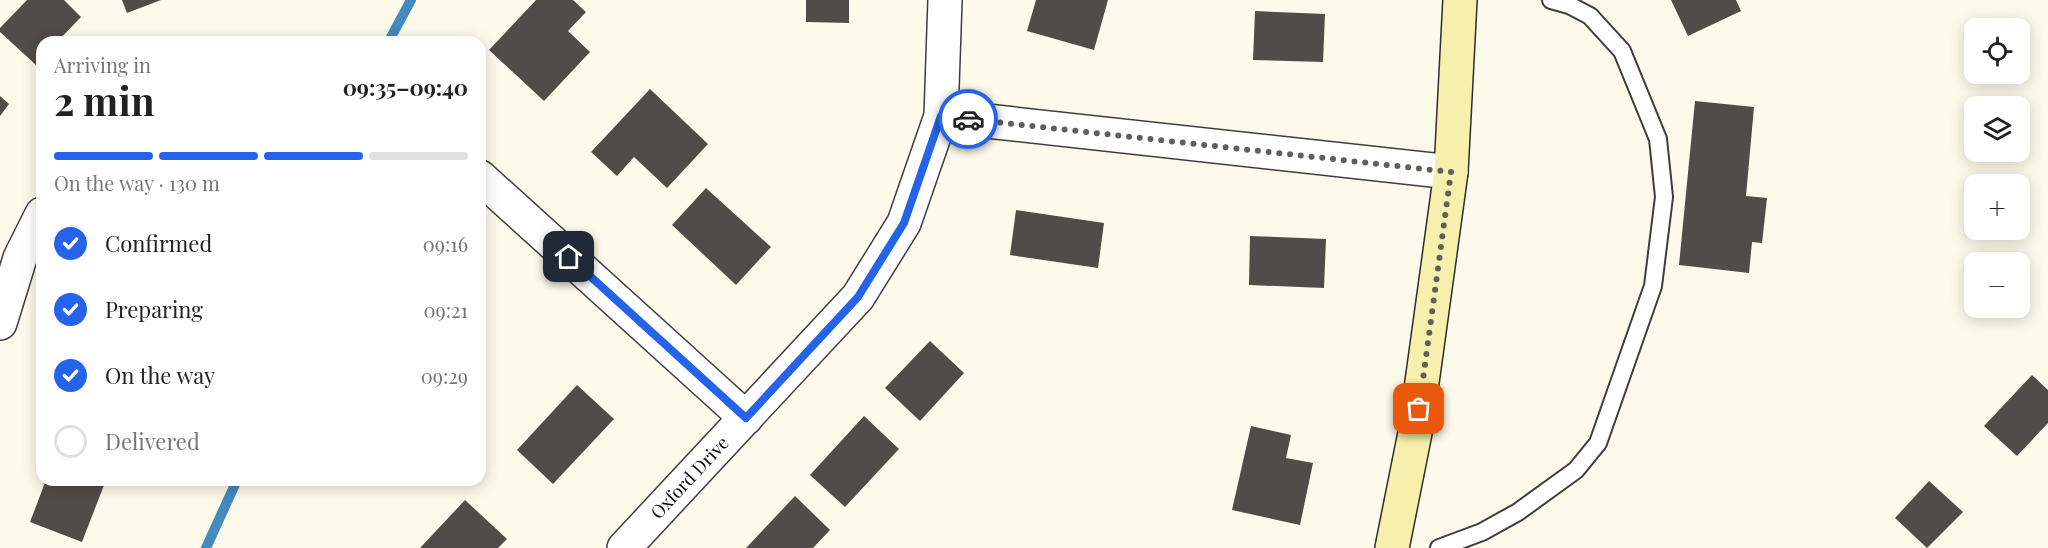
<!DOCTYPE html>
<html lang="en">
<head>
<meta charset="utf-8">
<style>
	body { margin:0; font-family:"Playfair Display",serif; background:#f6f6f6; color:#222; height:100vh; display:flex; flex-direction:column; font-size:22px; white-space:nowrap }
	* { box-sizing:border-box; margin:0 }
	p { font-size:20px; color:#767676 }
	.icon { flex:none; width:33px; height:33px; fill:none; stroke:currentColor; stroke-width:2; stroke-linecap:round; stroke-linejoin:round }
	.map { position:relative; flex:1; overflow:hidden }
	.side { position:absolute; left:36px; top:36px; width:450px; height:450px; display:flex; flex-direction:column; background:#fff; border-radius:18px; box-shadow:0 3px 15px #0003 }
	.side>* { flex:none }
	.fabs { position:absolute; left:1964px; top:18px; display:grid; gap:12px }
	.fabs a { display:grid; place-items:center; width:66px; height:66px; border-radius:12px; background:#fff; box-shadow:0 3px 15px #0003; font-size:30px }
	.pin { position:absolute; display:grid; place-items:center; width:51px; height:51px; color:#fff; margin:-26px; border-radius:12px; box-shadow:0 3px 9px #0006 }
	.courier { position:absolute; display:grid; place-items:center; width:60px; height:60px; margin:-30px; border:4px solid #2563eb; border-radius:50%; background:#fff; color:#222; box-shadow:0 2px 8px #0007 }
	.headline em { font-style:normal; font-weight:700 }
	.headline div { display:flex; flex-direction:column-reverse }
	.headline { display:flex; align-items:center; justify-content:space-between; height:102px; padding:0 18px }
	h1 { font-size:39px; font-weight:700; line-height:45px }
	.bar { display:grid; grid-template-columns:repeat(4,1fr); gap:9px 6px; align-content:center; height:72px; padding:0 18px }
	.bar i { height:8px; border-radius:4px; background:#e0e0e0 }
	.bar .active { background:#2563eb }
	.bar p { grid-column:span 4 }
	ol { padding:0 18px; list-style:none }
	li { display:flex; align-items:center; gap:18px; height:66px }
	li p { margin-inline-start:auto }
	li .icon { padding:6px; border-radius:50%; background:#2563eb; color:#fff; stroke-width:4 }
	li:last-child { color:#767676 }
	li i { width:33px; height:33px; border:3px solid #e0e0e0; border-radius:50% }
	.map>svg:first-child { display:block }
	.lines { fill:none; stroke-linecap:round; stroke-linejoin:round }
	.stream { stroke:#438abe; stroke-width:10 }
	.building { fill:#524c48 }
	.lane-casing { stroke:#3e3e3e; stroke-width:20 }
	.street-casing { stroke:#3e3e3e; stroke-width:36 }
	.secondary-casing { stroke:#2d2d2d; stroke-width:36 }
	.lane { stroke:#fff; stroke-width:16 }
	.street { stroke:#fff; stroke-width:33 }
	.secondary { stroke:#f7f0ac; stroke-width:33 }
	.done { stroke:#605f59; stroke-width:6; stroke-dasharray:0 10.8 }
	.route { stroke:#2563eb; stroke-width:8 }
	.labels { text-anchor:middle; stroke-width:6; stroke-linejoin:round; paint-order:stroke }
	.street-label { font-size:18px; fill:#0b0b0b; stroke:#fff }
</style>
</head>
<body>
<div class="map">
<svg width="2048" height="548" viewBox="0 0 2048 548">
	<rect width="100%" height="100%" fill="#fdfaeb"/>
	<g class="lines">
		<!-- stream -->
		<g class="stream">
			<polyline points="390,39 411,0"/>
			<polyline points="206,548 237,480"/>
		</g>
	</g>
	<!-- building -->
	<g class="building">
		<polygon points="27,0 64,0 81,17 57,42 42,42 42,59 36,65 0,32 0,28"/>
		<polygon points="122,0 161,0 127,13"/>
		<polygon points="536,0 573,0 586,12 568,31 590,52 544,101 489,50"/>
		<polygon points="806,0 849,0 849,23 806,22"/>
		<polygon points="1036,0 1108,0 1094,50 1027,31"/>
		<polygon points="1671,0 1736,0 1741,11 1688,36"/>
		<polygon points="1255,11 1325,14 1323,62 1253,60"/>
		<polygon points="650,89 708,144 667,188 634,157 617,176 591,152"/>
		<polygon points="0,96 9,104 0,116"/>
		<polygon points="1695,101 1754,107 1746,196 1767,198 1762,243 1752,242 1749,273 1679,265"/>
		<polygon points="706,188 771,247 736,285 672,225"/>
		<polygon points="1016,210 1104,223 1098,268 1010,255"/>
		<polygon points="1250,236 1326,239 1324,288 1249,285"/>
		<polygon points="930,341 964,373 920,421 885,388"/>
		<polygon points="2032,375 2048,390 2048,423 2017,456 1984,426"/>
		<polygon points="577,385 614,419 553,484 517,450"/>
		<polygon points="864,416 899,449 845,507 810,475"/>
		<polygon points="1251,426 1291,435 1286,458 1313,463 1300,525 1232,510"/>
		<polygon points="46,480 106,480 82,542 30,522"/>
		<polygon points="1929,481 1963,512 1927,548 1895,518"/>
		<polygon points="795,496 830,530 813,548 746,548"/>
		<polygon points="465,500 507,539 498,548 420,548"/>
	</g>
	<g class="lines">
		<defs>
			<polyline id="lane" points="1439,548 1482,532 1518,512 1576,470 1598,443 1653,286 1664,197 1658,139 1622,51 1590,16 1569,5 1551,0"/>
			<g id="street">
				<polyline points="941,116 1451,172"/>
				<polyline points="480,177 746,418"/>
				<polyline points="0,323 20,258 42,214"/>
				<polyline points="624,548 858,297 904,223 941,116 945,0"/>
			</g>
			<polyline id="secondary" points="1392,548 1415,433 1451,172 1460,0"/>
		</defs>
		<!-- lane casing -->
		<use href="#lane" class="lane-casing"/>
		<!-- street casing -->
		<use href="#street" class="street-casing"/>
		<!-- secondary casing -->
		<use href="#secondary" class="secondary-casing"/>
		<!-- lane -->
		<use href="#lane" class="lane"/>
		<!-- street -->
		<use href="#street" class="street"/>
		<!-- secondary -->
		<use href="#secondary" class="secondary"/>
	</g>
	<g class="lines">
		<!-- done -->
		<polyline class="done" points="968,119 1451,172 1419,409"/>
		<!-- route -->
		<polyline class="route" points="569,257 746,418 858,297 904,223 941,116 968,119"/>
	</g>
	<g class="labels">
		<!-- street labels -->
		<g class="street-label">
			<text transform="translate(690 478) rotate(-47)" y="6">Oxford Drive</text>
		</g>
	</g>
</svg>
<div class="fabs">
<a><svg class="icon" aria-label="locate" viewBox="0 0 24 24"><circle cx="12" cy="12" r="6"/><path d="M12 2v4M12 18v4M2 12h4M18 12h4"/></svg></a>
<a><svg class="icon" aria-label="layers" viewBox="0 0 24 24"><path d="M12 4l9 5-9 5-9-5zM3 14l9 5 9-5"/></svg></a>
<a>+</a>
<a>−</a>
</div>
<div class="pin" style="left:1419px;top:409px;background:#ea580c"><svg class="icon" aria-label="bag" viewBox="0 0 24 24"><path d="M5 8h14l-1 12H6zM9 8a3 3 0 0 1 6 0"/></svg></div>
<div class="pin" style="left:569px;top:257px;background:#1f2937"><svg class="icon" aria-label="home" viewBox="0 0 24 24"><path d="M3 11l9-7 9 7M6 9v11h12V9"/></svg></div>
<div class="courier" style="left:968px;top:119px"><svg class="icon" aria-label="car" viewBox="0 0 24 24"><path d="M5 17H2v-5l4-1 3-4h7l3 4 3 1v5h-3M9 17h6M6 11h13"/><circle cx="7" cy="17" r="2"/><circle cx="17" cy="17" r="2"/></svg></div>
<section class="side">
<div class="headline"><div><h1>2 min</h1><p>Arriving in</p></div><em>09:35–09:40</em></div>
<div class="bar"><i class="active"></i><i class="active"></i><i class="active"></i><i></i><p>On the way · 130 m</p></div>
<ol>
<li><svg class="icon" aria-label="check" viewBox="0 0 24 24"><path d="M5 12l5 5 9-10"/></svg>Confirmed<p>09:16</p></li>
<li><svg class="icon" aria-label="check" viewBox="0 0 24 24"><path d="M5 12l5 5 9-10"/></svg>Preparing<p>09:21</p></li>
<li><svg class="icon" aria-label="check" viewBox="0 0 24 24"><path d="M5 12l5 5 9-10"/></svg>On the way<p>09:29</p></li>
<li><i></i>Delivered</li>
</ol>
</section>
</div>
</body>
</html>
